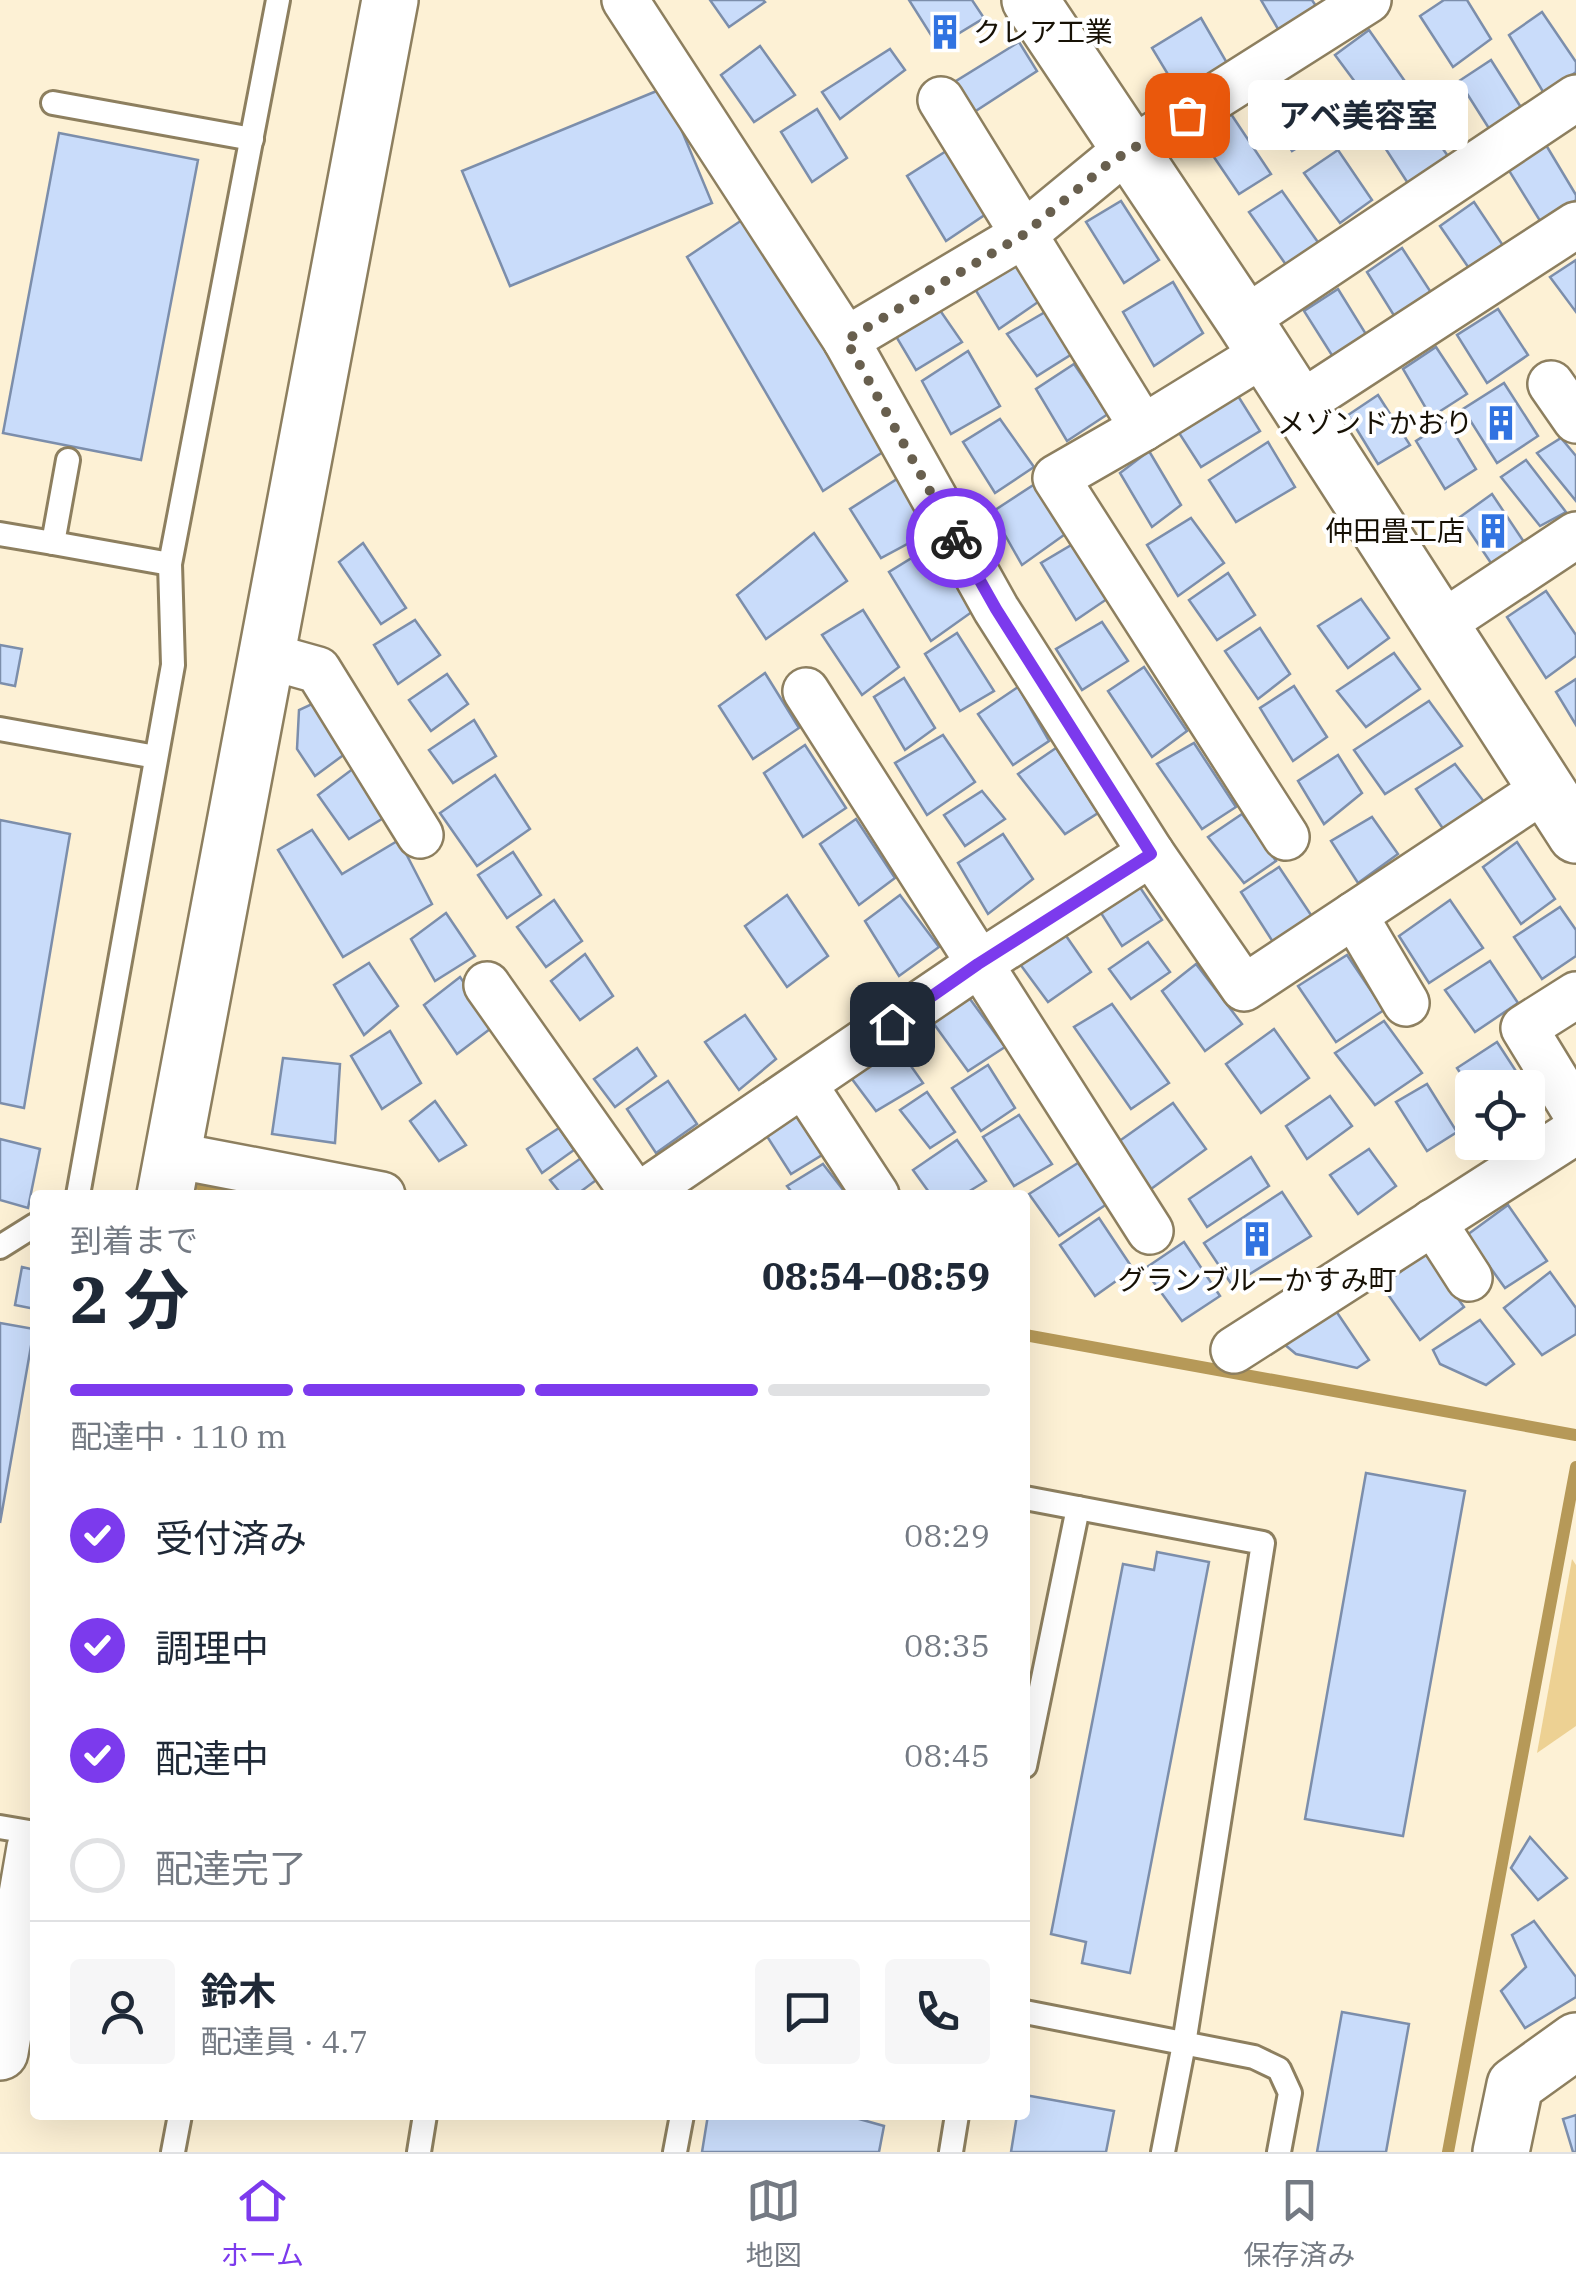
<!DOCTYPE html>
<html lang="ja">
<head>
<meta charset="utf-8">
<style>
	body { margin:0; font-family:"IBM Plex Serif","Noto Sans JP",serif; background:#f6f6f7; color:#1f2937; height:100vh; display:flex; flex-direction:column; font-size:38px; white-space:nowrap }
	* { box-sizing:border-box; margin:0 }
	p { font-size:32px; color:#747a83 }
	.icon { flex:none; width:55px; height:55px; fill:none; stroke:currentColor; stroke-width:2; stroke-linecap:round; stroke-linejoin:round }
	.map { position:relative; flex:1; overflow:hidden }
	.details { position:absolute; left:30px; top:1190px; width:1000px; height:930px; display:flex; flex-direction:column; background:#fff; border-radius:10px; box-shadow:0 10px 40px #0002 }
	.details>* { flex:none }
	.fabs { position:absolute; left:1455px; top:1070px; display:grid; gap:20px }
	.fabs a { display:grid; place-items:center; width:90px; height:90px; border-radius:10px; background:#fff; box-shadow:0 10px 40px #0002; font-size:50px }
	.pin { position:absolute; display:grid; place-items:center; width:85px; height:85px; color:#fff; margin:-42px; border-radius:20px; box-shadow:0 5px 15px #0006 }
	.courier { position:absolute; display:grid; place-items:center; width:100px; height:100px; margin:-50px; border:8px solid #7c3aed; border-radius:50%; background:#fff; color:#222; box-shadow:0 2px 12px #0007 }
	.bubble { position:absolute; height:70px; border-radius:10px; background:#fff; box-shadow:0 10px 40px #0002; font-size:32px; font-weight:700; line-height:70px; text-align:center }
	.headline em { font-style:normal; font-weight:700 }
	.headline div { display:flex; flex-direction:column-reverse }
	.headline { display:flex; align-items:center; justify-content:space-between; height:170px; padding:0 40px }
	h1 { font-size:65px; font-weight:700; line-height:75px }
	.bar { display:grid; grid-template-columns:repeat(4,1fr); gap:15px 10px; align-content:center; height:120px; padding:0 40px }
	.bar i { height:12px; border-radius:8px; background:#e0e1e3 }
	.bar .current { background:#7c3aed }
	.bar p { grid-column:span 4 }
	.line { display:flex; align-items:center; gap:25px; padding:0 40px; border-top:2px solid #e0e1e3 }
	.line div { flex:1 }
	.round { display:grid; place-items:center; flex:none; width:105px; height:105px; border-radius:10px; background:#f6f6f7 }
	ol { padding:0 40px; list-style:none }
	li { display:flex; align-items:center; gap:30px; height:110px }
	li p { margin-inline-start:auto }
	li .icon { padding:10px; border-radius:50%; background:#7c3aed; color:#fff; stroke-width:4 }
	li:last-child { color:#747a83 }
	li i { width:55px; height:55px; border:5px solid #e0e1e3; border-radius:50% }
	.menu { display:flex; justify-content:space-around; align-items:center; height:140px; border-top:2px solid #e0e1e3; background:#fff; font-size:28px; color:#747a83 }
	.menu a { display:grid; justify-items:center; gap:5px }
	.menu .current { color:#7c3aed }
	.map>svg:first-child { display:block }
	.green { fill:#edd193 }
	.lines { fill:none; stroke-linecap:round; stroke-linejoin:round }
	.stream { stroke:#b69958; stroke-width:12 }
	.building { fill:#c9dcfa; stroke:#7c8eab; stroke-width:2.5 }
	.lane-casing { stroke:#8d7f5f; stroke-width:28 }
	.street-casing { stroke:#8d7f5f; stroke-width:50 }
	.secondary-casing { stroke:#8d7f5f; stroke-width:60 }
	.lane { stroke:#fff; stroke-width:22 }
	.street { stroke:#fff; stroke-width:45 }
	.secondary { stroke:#fff; stroke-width:55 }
	.done { stroke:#685f4e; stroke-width:10; stroke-dasharray:0 18 }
	.route { stroke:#7c3aed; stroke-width:12 }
	.labels { text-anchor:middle; stroke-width:8; stroke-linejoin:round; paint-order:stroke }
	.poi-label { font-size:28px; fill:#171105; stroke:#fff; text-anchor:end }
</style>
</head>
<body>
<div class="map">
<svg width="1576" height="2152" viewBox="0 0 1576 2152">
	<rect width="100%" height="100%" fill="#fdf1d5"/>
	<!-- green -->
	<polygon class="green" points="1572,1559 1576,1565 1576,1726 1537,1753"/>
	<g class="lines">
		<!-- stream -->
		<g class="stream">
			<polyline points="194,1183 258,1195"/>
			<polyline points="1025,1335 1576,1435"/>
			<polyline points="1448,2152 1576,1467"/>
		</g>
	</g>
	<!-- building -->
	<g class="building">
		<polygon points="710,0 763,0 765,2 729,27"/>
		<polygon points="909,0 972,0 984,18 938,46"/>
		<polygon points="1261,0 1312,0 1316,6 1281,34"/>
		<polygon points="1444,0 1467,0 1491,39 1453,67 1420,16"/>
		<polygon points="1542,12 1576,62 1576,72 1545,95 1509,35"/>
		<polygon points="1201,18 1227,63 1178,91 1152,48"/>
		<polygon points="1369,30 1404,80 1370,102 1335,55"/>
		<polygon points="1019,42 1037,71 968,116 948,86"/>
		<polygon points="760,46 795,95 754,122 721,75"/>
		<polygon points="890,49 905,70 840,119 822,92"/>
		<polygon points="1491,60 1522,109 1490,130 1459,81"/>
		<polygon points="1294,82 1326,130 1292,151 1261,102"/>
		<polygon points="664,88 712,203 510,286 462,171"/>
		<polygon points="1409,100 1452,162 1411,188 1371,126"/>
		<polygon points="817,109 847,158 812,182 781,132"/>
		<polygon points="1231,114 1271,174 1239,194 1199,135"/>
		<polygon points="59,133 198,160 141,460 3,433"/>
		<polygon points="1546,145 1576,195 1576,200 1542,224 1508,169"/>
		<polygon points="951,148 989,212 946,241 907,176"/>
		<polygon points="1338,150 1372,200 1340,223 1304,173"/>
		<polygon points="1282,191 1322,248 1289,269 1249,212"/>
		<polygon points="1121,201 1159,260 1124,283 1086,222"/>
		<polygon points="1474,202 1508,253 1473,274 1440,226"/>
		<polygon points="751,214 892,446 823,491 687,257"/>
		<polygon points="1402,248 1432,294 1398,322 1367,272"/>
		<polygon points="1014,259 1041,300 999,329 972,284"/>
		<polygon points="1576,260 1576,312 1550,277"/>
		<polygon points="1173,282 1203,333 1154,366 1123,312"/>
		<polygon points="1338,289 1369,339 1335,360 1304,311"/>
		<polygon points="937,306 962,342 916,370 894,333"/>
		<polygon points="1498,309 1528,355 1487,383 1457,335"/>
		<polygon points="1047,311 1072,354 1037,376 1007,334"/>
		<polygon points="1436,347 1467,394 1431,417 1403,369"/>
		<polygon points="968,351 1000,406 951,434 922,381"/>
		<polygon points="1074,364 1108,414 1067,441 1036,389"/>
		<polygon points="1504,383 1538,436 1497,463 1463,409"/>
		<polygon points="1233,388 1260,431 1201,467 1172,422"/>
		<polygon points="1378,395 1410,445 1378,464 1348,415"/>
		<polygon points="1000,419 1034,467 995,493 963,442"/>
		<polygon points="1447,421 1476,469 1445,489 1416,441"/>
		<polygon points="1561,438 1576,456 1576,501 1537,453"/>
		<polygon points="1268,442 1295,487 1236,522 1209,480"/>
		<polygon points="1149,451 1181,505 1152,527 1120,473"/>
		<polygon points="1526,460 1566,512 1540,526 1501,477"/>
		<polygon points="897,479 935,529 881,558 850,509"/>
		<polygon points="1038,482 1071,530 1022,565 992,512"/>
		<polygon points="1492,494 1526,545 1493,566 1460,517"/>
		<polygon points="1191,518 1224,563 1178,596 1147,545"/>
		<polygon points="814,533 847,581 766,639 737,595"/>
		<polygon points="363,543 406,608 381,624 339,562"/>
		<polygon points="936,543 976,609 931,641 889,572"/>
		<polygon points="1073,544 1107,599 1076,620 1041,563"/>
		<polygon points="1228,573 1255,615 1217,640 1189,600"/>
		<polygon points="1546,591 1576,635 1576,656 1546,678 1507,617"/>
		<polygon points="1361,599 1389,638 1348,668 1318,626"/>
		<polygon points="863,610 899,667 862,695 822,635"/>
		<polygon points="415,620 440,655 398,684 374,645"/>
		<polygon points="1102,622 1128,661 1082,690 1056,649"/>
		<polygon points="1260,628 1290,674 1258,699 1225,651"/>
		<polygon points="957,633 994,691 960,711 925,654"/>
		<polygon points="0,645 22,649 15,686 0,683"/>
		<polygon points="1394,653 1420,689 1366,727 1337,691"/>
		<polygon points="1144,667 1187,731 1152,757 1108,691"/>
		<polygon points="765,673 799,728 753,759 719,706"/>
		<polygon points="447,674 468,704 431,731 409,700"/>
		<polygon points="904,678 935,728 905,750 874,697"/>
		<polygon points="1576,679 1576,725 1556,692"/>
		<polygon points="1294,686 1327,737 1293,761 1260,708"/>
		<polygon points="1018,687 1049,741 1013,765 978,714"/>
		<polygon points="327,697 357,745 315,776 297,749 299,710"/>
		<polygon points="1429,701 1462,746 1385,794 1354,750"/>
		<polygon points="474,720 496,756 453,783 429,750"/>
		<polygon points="943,735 975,782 927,815 895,763"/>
		<polygon points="1194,743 1236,807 1202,829 1157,764"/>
		<polygon points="805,745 846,808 803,837 764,773"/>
		<polygon points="1056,748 1098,813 1065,834 1018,774"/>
		<polygon points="1338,755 1362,793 1324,824 1298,781"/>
		<polygon points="1455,764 1488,807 1448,836 1416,789"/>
		<polygon points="354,768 385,817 349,839 318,795"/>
		<polygon points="495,775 530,829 477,866 440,813"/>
		<polygon points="982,791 1005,819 965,846 944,815"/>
		<polygon points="1242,814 1276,861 1244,883 1208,837"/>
		<polygon points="1372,817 1398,854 1358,883 1331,841"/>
		<polygon points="856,819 895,878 859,905 820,844"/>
		<polygon points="0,820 70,834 24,1108 0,1103"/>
		<polygon points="312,830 342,874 399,840 432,904 343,957 278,850"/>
		<polygon points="1003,834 1033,879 988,914 958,863"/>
		<polygon points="1517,842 1555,899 1521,924 1483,867"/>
		<polygon points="513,852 541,895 507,918 478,875"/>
		<polygon points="1279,867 1313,918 1275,945 1241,892"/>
		<polygon points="1133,877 1162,920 1122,946 1094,902"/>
		<polygon points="787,895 828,956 787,987 745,926"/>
		<polygon points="900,895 939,947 899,976 865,921"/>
		<polygon points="554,900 582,941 546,967 517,927"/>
		<polygon points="1450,900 1483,948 1429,983 1399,936"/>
		<polygon points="1560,907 1576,930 1576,956 1542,979 1514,937"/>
		<polygon points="446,913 475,956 435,981 411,939"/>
		<polygon points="1062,930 1091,972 1048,1002 1017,960"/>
		<polygon points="1148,942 1170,972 1131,999 1109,969"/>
		<polygon points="585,954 613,996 580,1020 551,981"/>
		<polygon points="1347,955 1384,1010 1336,1042 1298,986"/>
		<polygon points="1490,961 1518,1003 1475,1032 1445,990"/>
		<polygon points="369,963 398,1006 364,1035 334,985"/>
		<polygon points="1196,964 1242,1024 1205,1051 1162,991"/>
		<polygon points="460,977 494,1026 457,1054 424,1005"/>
		<polygon points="962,988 1005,1047 968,1071 926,1013"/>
		<polygon points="1112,1004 1169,1083 1131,1109 1074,1027"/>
		<polygon points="745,1015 776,1059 739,1090 705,1042"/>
		<polygon points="1384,1021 1422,1073 1375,1105 1335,1053"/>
		<polygon points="1274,1029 1309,1078 1261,1113 1226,1064"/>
		<polygon points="390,1031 421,1083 382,1109 351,1056"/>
		<polygon points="894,1042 923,1083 876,1111 846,1071"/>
		<polygon points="1497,1042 1527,1088 1472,1088 1472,1091 1457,1068"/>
		<polygon points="637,1048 656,1076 615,1107 594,1079"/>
		<polygon points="283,1058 340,1064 335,1143 272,1134"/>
		<polygon points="988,1065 1015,1108 981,1131 952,1088"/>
		<polygon points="668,1081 697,1124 656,1153 627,1109"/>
		<polygon points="1427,1084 1457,1132 1427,1151 1396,1102"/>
		<polygon points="927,1092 955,1132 930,1148 900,1110"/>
		<polygon points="1330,1096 1352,1126 1307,1159 1286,1126"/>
		<polygon points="435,1101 466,1145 439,1161 410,1121"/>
		<polygon points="1173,1103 1206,1149 1151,1189 1118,1142"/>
		<polygon points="793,1110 822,1155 791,1174 763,1130"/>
		<polygon points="1019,1115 1052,1164 1014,1186 983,1137"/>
		<polygon points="559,1128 574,1150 542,1173 527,1149"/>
		<polygon points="0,1139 40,1149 28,1208 0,1200"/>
		<polygon points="957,1140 986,1181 963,1195 931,1195 913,1170"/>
		<polygon points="1369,1149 1396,1186 1358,1214 1330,1175"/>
		<polygon points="584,1156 599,1178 576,1195 562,1195 550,1180"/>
		<polygon points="1251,1157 1269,1186 1207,1227 1189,1199"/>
		<polygon points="1078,1163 1107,1204 1059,1236 1029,1194"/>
		<polygon points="823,1164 847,1195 794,1195 787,1186"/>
		<polygon points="1282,1192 1311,1236 1232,1285 1204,1243"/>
		<polygon points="1508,1205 1547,1261 1505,1288 1467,1235"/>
		<polygon points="1099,1218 1133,1269 1095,1296 1060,1245"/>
		<polygon points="1184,1242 1220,1296 1182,1321 1144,1269"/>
		<polygon points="1425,1253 1464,1307 1420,1340 1382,1286"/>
		<polygon points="22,1267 35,1270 35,1309 15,1305"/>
		<polygon points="1550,1272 1576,1308 1576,1334 1542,1355 1504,1308"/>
		<polygon points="1334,1308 1369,1360 1357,1368 1296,1354 1284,1344"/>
		<polygon points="1480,1320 1514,1364 1486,1385 1440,1364 1433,1350"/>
		<polygon points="0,1323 34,1329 0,1523"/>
		<polygon points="1366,1473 1465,1491 1403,1836 1305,1819"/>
		<polygon points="1157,1552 1209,1562 1130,1973 1082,1963 1086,1942 1051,1934 1123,1564 1154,1570"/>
		<polygon points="1530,1837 1567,1878 1538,1900 1511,1868"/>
		<polygon points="1534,1921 1576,1977 1576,1997 1525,2028 1501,1991 1526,1967 1512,1935"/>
		<polygon points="1342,2012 1409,2024 1386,2152 1317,2152"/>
		<polygon points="1025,2095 1114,2111 1106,2152 1011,2152 1017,2115 1025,2115"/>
		<polygon points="708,2115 845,2115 884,2126 879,2152 702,2152"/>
		<polygon points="1576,2115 1576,2152 1573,2152 1563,2119"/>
	</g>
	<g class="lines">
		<defs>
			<g id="lane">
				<polyline points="53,103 252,139"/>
				<polyline points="68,460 53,543 170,564"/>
				<polyline points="0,534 53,543"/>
				<polyline points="0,729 156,757"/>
				<polyline points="78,1195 173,665 170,564 278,0"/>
				<polyline points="0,1247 35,1225"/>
				<polyline points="1025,1498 1263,1543 1184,2044 1163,2152"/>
				<polyline points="1025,1766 1078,1508"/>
				<polyline points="0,1827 35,1833"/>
				<polyline points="1025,2012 1254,2057 1279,2069 1290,2093 1279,2152"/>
				<polyline points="173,2152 180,2115"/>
				<polyline points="419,2152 425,2115"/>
				<polyline points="675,2152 682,2115"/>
				<polyline points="951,2152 957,2115"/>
			</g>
			<g id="street">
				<polyline points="625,0 846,340 996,609 1151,853 1244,988 1546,788"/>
				<polyline points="941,100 1143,428"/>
				<polyline points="1244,320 1576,98"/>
				<polyline points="846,340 1023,235 1109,164 1368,0"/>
				<polyline points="1265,353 1143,428 1056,478 1286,837"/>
				<polyline points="1551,384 1576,420"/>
				<polyline points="1299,405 1576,225"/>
				<polyline points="1440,625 1576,535"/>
				<polyline points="268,656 318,670 420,835"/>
				<polyline points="806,691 1150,1231"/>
				<polyline points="1354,915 1406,1003"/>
				<polyline points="487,985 635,1195"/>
				<polyline points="1576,995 1524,1028 1576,1113"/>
				<polyline points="804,1085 876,1195"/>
				<polyline points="173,1155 382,1195"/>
				<polyline points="640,1195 979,964 1151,853"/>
				<polyline points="1433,1222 1469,1278"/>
				<polyline points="1234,1350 1576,1131"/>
			</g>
			<g id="secondary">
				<polyline points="1030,0 1244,320 1576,835"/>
				<polyline points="165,1195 390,0"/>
				<polyline points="0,2052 35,1848"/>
				<polyline points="1501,2152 1515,2085 1576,2041"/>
			</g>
		</defs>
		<!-- lane casing -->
		<use href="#lane" class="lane-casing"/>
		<!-- street casing -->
		<use href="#street" class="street-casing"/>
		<!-- secondary casing -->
		<use href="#secondary" class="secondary-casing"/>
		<!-- lane -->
		<use href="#lane" class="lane"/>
		<!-- street -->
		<use href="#street" class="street"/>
		<!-- secondary -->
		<use href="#secondary" class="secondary"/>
	</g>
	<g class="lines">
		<!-- done -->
		<polyline class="done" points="956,538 846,340 1023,235 1108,164 1187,115"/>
		<!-- route -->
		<polyline class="route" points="892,1024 978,964 1151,854 996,609 956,538"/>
	</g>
	<!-- icons -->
	<defs>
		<symbol id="building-bare" viewBox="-9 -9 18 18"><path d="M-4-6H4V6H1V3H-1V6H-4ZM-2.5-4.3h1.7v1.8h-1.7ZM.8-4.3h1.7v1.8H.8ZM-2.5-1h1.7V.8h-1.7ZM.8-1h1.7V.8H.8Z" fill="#3173e1" stroke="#fff" stroke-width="2.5" paint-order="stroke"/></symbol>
	</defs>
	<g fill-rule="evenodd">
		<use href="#building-bare" x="920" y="7" width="50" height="50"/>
		<use href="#building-bare" x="1476" y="398" width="50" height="50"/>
		<use href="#building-bare" x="1468" y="506" width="50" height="50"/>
		<use href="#building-bare" x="1232" y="1214" width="50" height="50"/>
	</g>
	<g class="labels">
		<!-- poi labels -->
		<g class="poi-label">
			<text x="973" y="42" text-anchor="start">クレア工業</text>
			<text x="1473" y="433">メゾンドかおり</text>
			<text x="1465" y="541">仲田畳工店</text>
			<text x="1257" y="1290" text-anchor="middle">グランブルーかすみ町</text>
		</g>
	</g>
</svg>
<div class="fabs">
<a><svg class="icon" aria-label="locate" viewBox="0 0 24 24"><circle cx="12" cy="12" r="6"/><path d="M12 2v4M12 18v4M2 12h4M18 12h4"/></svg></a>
</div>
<div class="pin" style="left:1187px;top:115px;background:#ea580c"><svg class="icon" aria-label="bag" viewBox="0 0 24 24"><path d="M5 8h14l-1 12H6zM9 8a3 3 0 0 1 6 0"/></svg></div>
<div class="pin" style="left:892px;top:1024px;background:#1f2937"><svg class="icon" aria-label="home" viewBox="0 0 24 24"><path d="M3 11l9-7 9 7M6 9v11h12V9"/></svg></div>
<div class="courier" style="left:956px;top:538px"><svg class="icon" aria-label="bike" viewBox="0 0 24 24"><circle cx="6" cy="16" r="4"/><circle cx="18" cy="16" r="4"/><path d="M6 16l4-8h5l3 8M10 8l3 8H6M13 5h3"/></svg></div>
<div class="bubble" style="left:1248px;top:80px;width:220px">アベ美容室</div>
<section class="details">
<div class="headline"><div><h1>2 分</h1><p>到着まで</p></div><em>08:54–08:59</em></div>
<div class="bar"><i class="current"></i><i class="current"></i><i class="current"></i><i></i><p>配達中 · 110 m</p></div>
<ol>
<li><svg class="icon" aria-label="check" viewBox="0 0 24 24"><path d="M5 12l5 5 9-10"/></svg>受付済み<p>08:29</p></li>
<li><svg class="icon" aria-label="check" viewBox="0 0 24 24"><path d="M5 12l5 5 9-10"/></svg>調理中<p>08:35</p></li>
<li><svg class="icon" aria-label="check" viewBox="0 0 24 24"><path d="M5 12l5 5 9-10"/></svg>配達中<p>08:45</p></li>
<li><i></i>配達完了</li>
</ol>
<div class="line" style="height:180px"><a class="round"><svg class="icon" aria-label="person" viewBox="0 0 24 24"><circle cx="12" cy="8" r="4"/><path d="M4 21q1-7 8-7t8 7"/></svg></a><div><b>鈴木</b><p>配達員 · 4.7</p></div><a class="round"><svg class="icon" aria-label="chat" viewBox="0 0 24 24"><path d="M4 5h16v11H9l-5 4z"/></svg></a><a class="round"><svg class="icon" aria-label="phone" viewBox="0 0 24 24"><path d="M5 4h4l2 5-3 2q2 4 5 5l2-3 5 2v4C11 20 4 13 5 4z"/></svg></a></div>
</section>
</div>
<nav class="menu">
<a class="current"><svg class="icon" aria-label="home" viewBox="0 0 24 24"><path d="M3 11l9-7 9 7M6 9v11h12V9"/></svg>ホーム</a>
<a><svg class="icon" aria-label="map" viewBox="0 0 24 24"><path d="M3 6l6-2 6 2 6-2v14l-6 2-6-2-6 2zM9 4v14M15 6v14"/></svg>地図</a>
<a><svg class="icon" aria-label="saved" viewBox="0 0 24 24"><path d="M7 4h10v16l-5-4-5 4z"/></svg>保存済み</a>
</nav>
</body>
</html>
